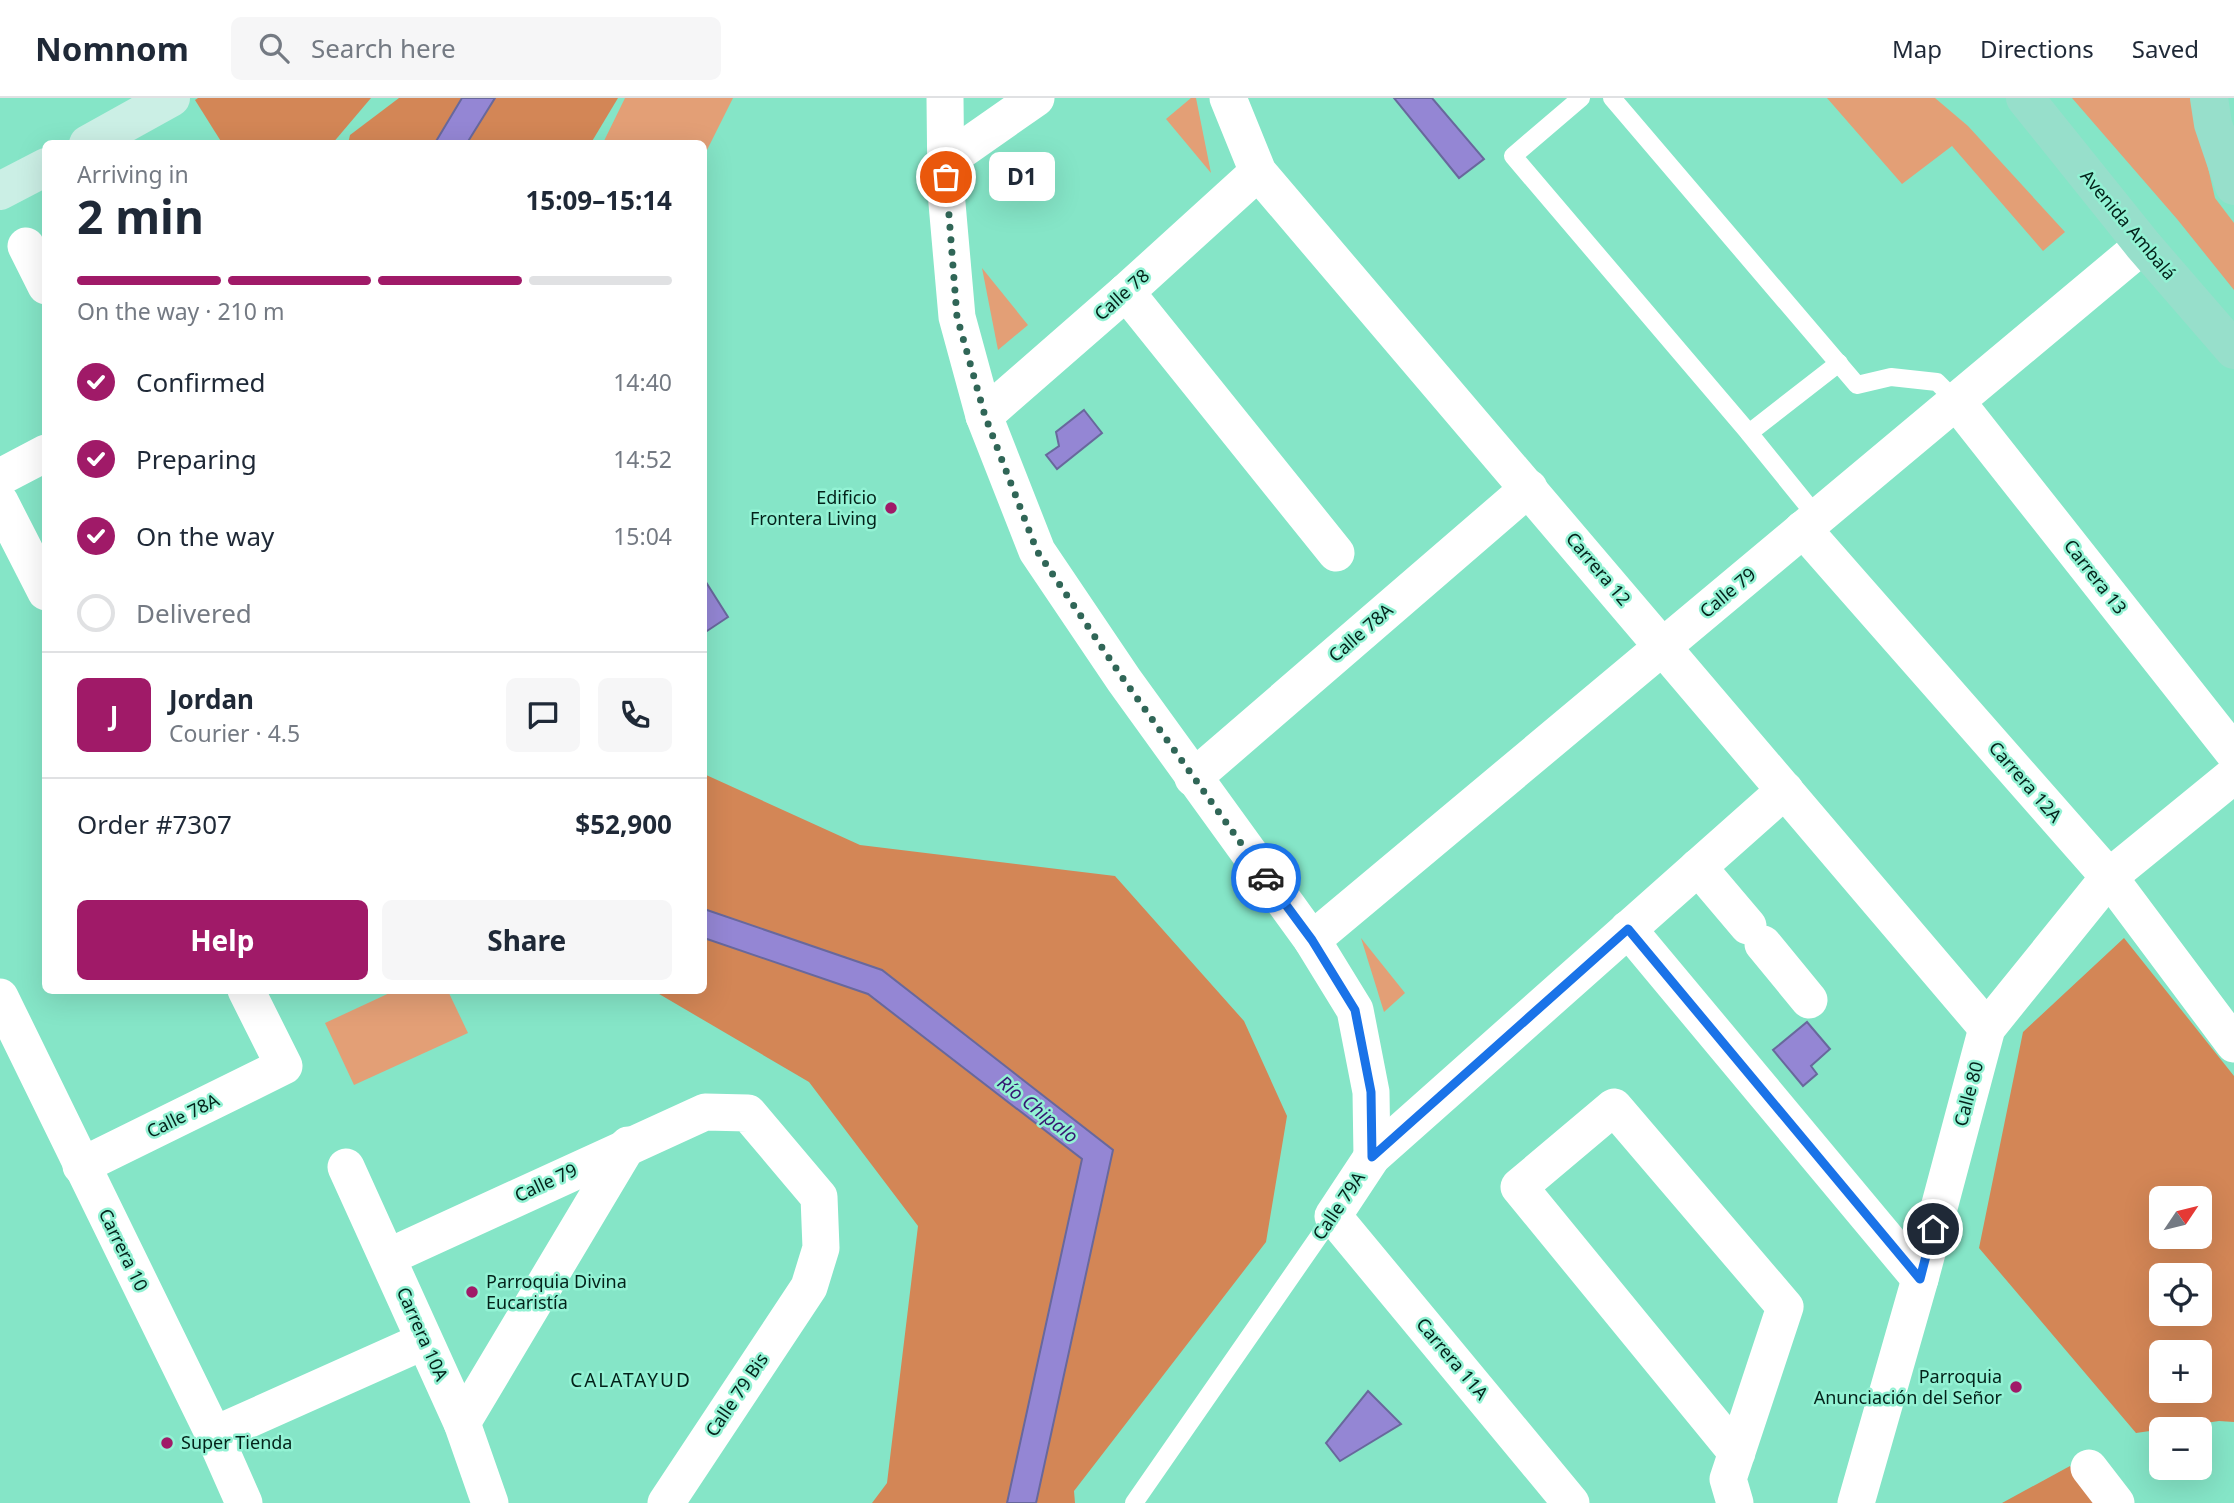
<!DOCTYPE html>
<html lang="en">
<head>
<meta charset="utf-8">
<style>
	body { margin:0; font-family:"Noto Sans",sans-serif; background:#f6f6f7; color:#1f2937; height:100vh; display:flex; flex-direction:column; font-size:26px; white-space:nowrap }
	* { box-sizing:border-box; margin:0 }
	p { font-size:23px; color:#747a83 }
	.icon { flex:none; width:38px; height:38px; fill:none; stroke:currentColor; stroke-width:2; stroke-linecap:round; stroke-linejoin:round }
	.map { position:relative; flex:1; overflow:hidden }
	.side { position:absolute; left:42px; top:42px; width:665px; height:854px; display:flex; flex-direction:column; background:#fff; border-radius:10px; box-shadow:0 7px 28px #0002 }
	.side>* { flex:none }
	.needle { width:46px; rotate:55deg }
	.buttons { position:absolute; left:2149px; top:1088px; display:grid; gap:14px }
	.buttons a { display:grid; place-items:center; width:63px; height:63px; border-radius:10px; background:#fff; box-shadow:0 7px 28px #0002; font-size:35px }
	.pin { position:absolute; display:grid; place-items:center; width:60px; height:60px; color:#fff; margin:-30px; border:4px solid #fff; border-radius:50%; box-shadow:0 2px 7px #0007 }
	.courier { position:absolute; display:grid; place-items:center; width:70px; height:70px; margin:-35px; border:5px solid #1a73e8; border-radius:50%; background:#fff; color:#222; box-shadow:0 2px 9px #0007 }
	.bubble { position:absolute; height:49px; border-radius:10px; background:#fff; box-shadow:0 7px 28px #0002; font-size:23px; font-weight:700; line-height:49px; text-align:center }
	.summary em { font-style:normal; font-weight:700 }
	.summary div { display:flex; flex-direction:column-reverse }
	.summary { display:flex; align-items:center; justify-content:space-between; height:119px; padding:0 35px }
	h1 { font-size:46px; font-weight:700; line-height:52px }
	.bar { display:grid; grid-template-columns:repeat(4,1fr); gap:10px 7px; align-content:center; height:84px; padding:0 35px }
	.bar i { height:9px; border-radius:5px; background:#e0e1e3 }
	.bar .on { background:#a01a68 }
	.bar p { grid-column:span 4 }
	.line { display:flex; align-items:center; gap:18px; padding:0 35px; border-top:2px solid #e0e1e3 }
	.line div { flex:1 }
	.round { display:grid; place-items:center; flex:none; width:74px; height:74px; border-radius:10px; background:#f6f6f7 }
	ol { padding:0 35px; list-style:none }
	li { display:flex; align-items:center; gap:21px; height:77px }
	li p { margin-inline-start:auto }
	li .icon { padding:7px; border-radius:50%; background:#a01a68; color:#fff; stroke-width:4 }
	li:last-child { color:#747a83 }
	li i { width:38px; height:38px; border:4px solid #e0e1e3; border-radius:50% }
	.primary-button { display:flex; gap:14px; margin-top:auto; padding:14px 35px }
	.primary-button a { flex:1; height:80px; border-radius:10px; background:#a01a68; color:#fff; font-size:28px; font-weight:700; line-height:80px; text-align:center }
	.primary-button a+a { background:#f6f6f7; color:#1f2937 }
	header { display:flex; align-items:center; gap:42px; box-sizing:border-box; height:98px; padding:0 35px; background:#fff; border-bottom:2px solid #e0e1e3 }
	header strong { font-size:33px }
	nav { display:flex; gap:38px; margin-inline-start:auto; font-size:24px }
	.search { width:490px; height:63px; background:#f6f6f7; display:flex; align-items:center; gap:18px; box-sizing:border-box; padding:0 24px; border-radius:10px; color:#747a83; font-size:26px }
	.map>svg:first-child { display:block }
	.green { fill:#e39f76 }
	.forest { fill:#d38656; fill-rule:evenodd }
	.water { fill:#9486d4; stroke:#68689c; stroke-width:2 }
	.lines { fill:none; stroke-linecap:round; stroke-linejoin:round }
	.lane { stroke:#fff; stroke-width:18 }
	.street { stroke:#fff; stroke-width:37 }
	.secondary { stroke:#cbefe5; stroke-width:38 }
	.primary { stroke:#97dfcb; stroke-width:38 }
	.done { stroke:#306657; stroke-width:7; stroke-dasharray:0 12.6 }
	.route { stroke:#1a73e8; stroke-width:9 }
	.poi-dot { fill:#a01a68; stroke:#93f2d4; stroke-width:2.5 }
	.labels { text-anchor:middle; stroke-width:5; stroke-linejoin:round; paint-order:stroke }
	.street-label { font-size:18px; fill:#03221a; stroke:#93f2d4 }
	.poi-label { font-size:18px; fill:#03221a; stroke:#93f2d4; text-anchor:end }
	.water-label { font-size:19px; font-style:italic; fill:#361772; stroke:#93f2d4 }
	.neighbourhood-label { font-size:19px; letter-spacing:2px; fill:#03221a; stroke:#93f2d4 }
</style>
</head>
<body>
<header>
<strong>Nomnom</strong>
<div class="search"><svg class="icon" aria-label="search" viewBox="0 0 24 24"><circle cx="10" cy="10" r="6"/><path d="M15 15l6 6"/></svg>Search here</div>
<nav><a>Map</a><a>Directions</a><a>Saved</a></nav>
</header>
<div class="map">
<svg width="2234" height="1405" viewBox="0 0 2234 1405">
	<rect width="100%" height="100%" fill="#85e5c7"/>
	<!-- green -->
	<g class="green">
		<polygon points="625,0 733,0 704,58 704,46 603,45"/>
		<polygon points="1191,0 1196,0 1211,75 1166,21"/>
		<polygon points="1827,0 1935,0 1968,28 2065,134 2043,153 1952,48 1902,86"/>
		<polygon points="2072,0 2192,0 2215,100 2234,125 2234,192 2177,121"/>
		<polygon points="982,170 1028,227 998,252"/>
		<polygon points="1361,840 1405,895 1384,914"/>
		<polygon points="396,892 448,893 468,935 354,987 325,925"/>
	</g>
	<!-- forest -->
	<g class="forest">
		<polygon points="198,0 371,0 332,46 222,45 195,2"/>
		<polygon points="399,0 618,0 591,45 348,46 350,37"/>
		<polygon points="704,676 860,747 1115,778 1244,923 1287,1018 1266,1144 1074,1393 1075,1405 872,1405 887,1385 918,1128 809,984 654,893 704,892"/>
		<path d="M2124,840l110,138v346l-15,-1 -83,12 -157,-185 44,-216zM2161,1101h39v38h-39zM2161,1178h39v38h-39zM2161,1255h39v38h-39z"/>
		<polygon points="2070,1368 2098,1405 2002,1405"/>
	</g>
	<!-- water -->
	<g class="water">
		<polygon points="462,0 495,0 467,45 435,45"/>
		<polygon points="1394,0 1432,0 1484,61 1459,80"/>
		<polygon points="1084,312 1102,335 1057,371 1046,357 1059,348 1056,334"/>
		<polygon points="704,481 728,519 704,535"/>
		<polygon points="704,811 882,872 1113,1052 1036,1405 1007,1405 1082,1061 868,896 704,840"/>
		<polygon points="1807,924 1830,951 1811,968 1817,976 1803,988 1773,952"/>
		<polygon points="1368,1293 1401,1326 1340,1363 1326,1345"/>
	</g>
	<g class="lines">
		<!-- lane -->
		<g class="lane">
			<polyline points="1581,0 1513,58 1749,335 1817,419"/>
			<polyline points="1612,0 1857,287 1891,279 1937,284 1956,303"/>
			<polyline points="1749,335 1839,265"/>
			<polyline points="1134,1405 1333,1118"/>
		</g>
		<!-- street -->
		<g class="street">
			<polyline points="945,0 946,94 957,219 984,318 1037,453 1124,582 1312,842 1355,912 1371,994 1372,1059"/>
			<polyline points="1228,0 1258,74 1987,930"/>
			<polyline points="946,63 1036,0"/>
			<polyline points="26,148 46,188"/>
			<polyline points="1126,194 1336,455"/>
			<polyline points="1956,303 2234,655"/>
			<polyline points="984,318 1126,194 1258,74"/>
			<polyline points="0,379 46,355"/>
			<polyline points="0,404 46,494"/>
			<polyline points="1803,431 2109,779 2234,946"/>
			<polyline points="1193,680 1529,390"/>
			<polyline points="1698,769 1748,828"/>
			<polyline points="1628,831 1920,1181"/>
			<polyline points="1312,842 2143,147"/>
			<polyline points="1763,846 1809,902"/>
			<polyline points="0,899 214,1337 244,1405"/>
			<polyline points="81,1068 284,968 246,892"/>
			<polyline points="346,1069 462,1325 490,1405"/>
			<polyline points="388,1159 705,1014 748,1015 819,1099 821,1150 809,1189 666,1405"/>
			<polyline points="462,1325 628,1047"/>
			<polyline points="214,1337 424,1243"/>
			<polyline points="2089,1370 2116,1405"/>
			<polyline points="1571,1405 1333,1118 1372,1059 1785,692"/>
			<polyline points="1735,1405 1728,1381 1785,1209 1614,1009 1519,1089 1737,1355"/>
			<polyline points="1856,1405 1920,1181 1987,930 2109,779 2234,677"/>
		</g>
		<!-- secondary -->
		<g class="secondary">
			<polyline points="88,46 171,0"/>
			<polyline points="0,93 46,69"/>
		</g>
		<!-- primary -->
		<g class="primary">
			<polyline points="2025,0 2143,147 2234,252"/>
			<polyline points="2209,0 2213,26 2234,88"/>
		</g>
	</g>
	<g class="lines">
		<!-- done -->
		<polyline class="done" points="946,79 957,219 985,318 1037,453 1124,582 1266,780"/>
		<!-- route -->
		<polyline class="route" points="1266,780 1312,842 1355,912 1371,994 1372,1059 1628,831 1920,1181 1933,1131"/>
	</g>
	<!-- markers -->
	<g class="poi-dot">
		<circle cx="891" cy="410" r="7"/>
		<circle cx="472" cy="1194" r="7"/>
		<circle cx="2016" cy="1289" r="7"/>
		<circle cx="167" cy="1345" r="7"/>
	</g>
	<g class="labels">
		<!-- street labels -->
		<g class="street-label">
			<text transform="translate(2128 127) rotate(50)" y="6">Avenida Ambalá</text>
			<text transform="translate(1122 197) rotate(-42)" y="6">Calle 78</text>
			<text transform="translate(1598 471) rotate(50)" y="6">Carrera 12</text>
			<text transform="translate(2095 479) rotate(52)" y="6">Carrera 13</text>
			<text transform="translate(1728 495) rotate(-40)" y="6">Calle 79</text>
			<text transform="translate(1361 535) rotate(-41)" y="6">Calle 78A</text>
			<text transform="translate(2025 684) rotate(49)" y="6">Carrera 12A</text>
			<text transform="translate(1969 996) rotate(-75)" y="6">Calle 80</text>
			<text transform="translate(183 1018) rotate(-26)" y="6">Calle 78A</text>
			<text transform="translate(546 1085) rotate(-25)" y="6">Calle 79</text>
			<text transform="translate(1339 1108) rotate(-56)" y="6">Calle 79A</text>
			<text transform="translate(123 1152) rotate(64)" y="6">Carrera 10</text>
			<text transform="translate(422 1236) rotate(66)" y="6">Carrera 10A</text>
			<text transform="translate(1452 1261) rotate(50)" y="6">Carrera 11A</text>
			<text transform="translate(737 1297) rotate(-56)" y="6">Calle 79 Bis</text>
		</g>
		<!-- poi labels -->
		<g class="poi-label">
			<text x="877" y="406">Edificio<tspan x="877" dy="21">Frontera Living</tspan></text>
			<text x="486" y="1190" text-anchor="start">Parroquia Divina<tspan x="486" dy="21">Eucaristía</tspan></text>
			<text x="2002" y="1285">Parroquia<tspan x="2002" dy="21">Anunciación del Señor</tspan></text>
			<text x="181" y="1351" text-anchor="start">Super Tienda</text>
		</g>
		<!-- water labels -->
		<g class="water-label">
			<text transform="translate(1038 1011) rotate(38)" y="7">Río Chipalo</text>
		</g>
		<!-- neighbourhood labels -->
		<g class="neighbourhood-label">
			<text x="631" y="1289">CALATAYUD</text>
		</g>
	</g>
</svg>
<div class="buttons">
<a><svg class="needle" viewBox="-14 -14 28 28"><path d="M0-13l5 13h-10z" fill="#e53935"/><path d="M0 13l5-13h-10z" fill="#747a83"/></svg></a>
<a><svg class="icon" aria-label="locate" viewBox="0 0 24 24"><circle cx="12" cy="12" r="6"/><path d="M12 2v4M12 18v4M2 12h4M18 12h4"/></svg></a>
<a>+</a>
<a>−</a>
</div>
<div class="pin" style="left:946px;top:79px;background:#ea580c"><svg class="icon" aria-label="bag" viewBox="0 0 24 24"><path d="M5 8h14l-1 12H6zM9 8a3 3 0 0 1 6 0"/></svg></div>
<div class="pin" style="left:1933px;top:1131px;background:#1f2937"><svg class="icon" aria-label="home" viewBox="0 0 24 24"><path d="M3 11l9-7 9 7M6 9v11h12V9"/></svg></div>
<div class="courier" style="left:1266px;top:780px"><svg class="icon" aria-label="car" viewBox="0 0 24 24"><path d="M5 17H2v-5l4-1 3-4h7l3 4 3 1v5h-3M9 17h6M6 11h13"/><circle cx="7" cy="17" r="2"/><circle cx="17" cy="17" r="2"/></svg></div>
<div class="bubble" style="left:989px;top:54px;width:66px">D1</div>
<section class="side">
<div class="summary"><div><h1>2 min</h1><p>Arriving in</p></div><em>15:09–15:14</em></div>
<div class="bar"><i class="on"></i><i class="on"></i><i class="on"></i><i></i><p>On the way · 210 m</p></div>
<ol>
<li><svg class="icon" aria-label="check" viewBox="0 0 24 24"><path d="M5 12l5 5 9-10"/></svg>Confirmed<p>14:40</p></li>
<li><svg class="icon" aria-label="check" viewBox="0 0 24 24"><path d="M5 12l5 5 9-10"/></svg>Preparing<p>14:52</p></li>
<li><svg class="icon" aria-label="check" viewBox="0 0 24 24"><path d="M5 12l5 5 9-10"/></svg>On the way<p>15:04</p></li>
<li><i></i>Delivered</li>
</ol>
<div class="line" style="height:126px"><b class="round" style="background:#a01a68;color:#fff">J</b><div><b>Jordan</b><p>Courier · 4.5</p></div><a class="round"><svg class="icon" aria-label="chat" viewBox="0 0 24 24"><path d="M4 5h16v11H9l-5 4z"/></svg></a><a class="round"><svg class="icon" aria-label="phone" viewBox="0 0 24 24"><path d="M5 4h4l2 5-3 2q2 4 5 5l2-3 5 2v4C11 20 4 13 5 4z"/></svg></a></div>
<div class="line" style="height:91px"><div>Order #7307</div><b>$52,900</b></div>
<div class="primary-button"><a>Help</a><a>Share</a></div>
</section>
</div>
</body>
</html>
